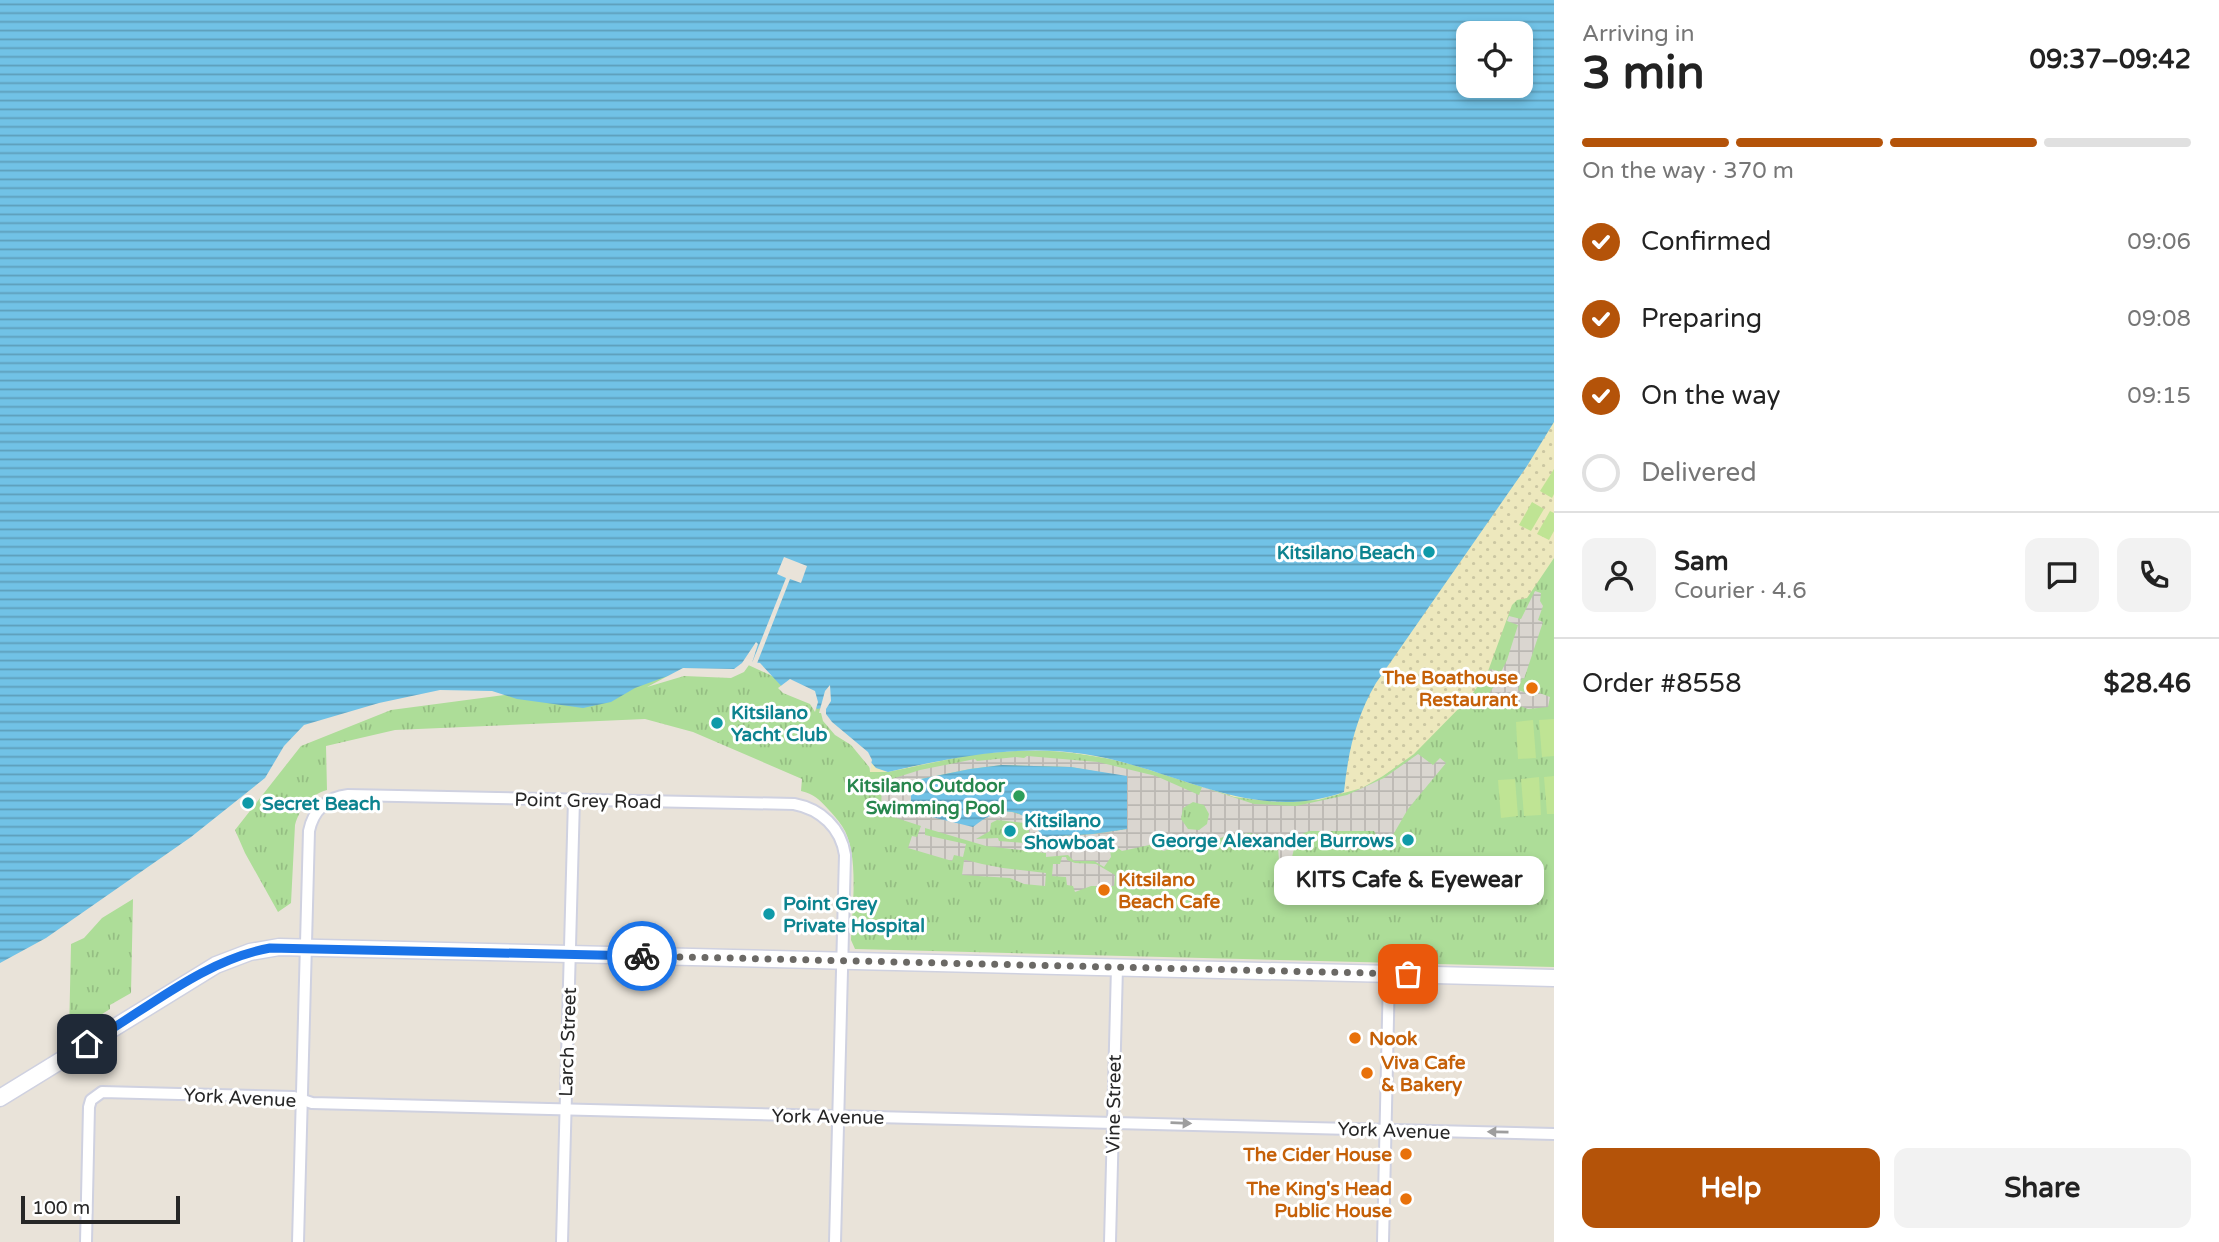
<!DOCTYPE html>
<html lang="en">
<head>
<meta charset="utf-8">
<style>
	body { margin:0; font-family:"Varela Round",sans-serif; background:#f2f2f2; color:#222; height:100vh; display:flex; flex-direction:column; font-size:26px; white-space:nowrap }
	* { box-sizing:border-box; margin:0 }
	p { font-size:23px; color:#767676 }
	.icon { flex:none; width:38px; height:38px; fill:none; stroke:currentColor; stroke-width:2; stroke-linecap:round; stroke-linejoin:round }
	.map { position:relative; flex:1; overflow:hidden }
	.details { display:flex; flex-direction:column; background:#fff; width:665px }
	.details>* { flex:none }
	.tools { position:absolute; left:1456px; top:21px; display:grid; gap:14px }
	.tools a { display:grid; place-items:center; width:77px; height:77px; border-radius:14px; background:#fff; box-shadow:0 4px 10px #0003; font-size:35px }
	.scale { position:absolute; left:21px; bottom:18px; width:159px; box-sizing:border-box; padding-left:7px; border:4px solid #272727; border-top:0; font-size:19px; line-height:24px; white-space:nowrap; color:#272727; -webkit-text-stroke:5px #fff; paint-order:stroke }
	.pin { position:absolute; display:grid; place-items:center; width:60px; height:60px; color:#fff; margin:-30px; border-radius:14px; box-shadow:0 4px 10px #0006 }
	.courier { position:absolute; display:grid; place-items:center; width:70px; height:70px; margin:-35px; border:5px solid #1a73e8; border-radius:50%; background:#fff; color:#222; box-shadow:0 2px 9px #0007 }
	.bubble { position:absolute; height:49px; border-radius:14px; background:#fff; box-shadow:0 4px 10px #0003; font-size:23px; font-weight:700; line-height:49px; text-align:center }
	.head em { font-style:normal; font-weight:700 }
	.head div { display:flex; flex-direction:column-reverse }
	.head { display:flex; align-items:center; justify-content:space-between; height:119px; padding:0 28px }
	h1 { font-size:46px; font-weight:700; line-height:52px }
	.bar { display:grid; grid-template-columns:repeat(4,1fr); gap:10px 7px; align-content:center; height:84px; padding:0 28px }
	.bar i { height:9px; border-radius:5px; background:#e0e0e0 }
	.bar .current { background:#b45309 }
	.bar p { grid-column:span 4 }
	.line { display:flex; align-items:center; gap:18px; padding:0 28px; border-top:2px solid #e0e0e0 }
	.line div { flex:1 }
	.round { display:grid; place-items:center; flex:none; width:74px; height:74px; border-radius:14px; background:#f2f2f2 }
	ol { padding:0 28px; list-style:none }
	li { display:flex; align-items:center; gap:21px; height:77px }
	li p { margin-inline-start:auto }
	li .icon { padding:7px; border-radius:50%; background:#b45309; color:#fff; stroke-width:4 }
	li:last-child { color:#767676 }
	li i { width:38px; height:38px; border:4px solid #e0e0e0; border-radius:50% }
	.button { display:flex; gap:14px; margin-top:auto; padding:14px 28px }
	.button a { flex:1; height:80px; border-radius:14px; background:#b45309; color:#fff; font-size:28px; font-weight:700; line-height:80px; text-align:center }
	.button a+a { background:#f2f2f2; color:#222 }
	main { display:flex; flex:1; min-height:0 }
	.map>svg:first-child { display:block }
	.grass { fill:url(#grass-tufts) }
	.sand { fill:url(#sand-dots) }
	.pitch { fill:#bfe494 }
	.plaza { fill:url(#plaza-grid); fill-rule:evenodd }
	.water { fill:url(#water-rules); fill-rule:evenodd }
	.pier { fill:#e9e3d9 }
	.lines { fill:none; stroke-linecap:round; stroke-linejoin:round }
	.minor-casing { stroke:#cfd1e0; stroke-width:14 }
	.secondary-casing { stroke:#cfd1e0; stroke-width:19 }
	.minor { stroke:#fff; stroke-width:10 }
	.secondary { stroke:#fff; stroke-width:16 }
	.oneway { fill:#9e9e9e }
	.done { stroke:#6b6965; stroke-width:7; stroke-dasharray:0 12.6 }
	.route { stroke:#1a73e8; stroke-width:9 }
	.culture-dot { fill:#0f9aa8; stroke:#fff; stroke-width:2.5 }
	.food-dot { fill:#e8710a; stroke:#fff; stroke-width:2.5 }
	.leisure-dot { fill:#2e9e5b; stroke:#fff; stroke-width:2.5 }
	.labels { text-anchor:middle; stroke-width:6; stroke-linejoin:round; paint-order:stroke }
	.culture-label { font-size:19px; font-weight:bold; fill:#0d838f; stroke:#fff; text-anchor:start }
	.food-label { font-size:19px; font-weight:bold; fill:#c56008; stroke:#fff; text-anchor:end }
	.leisure-label { font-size:19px; font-weight:bold; fill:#27864d; stroke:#fff; text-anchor:end }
	.street-label { font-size:19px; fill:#272727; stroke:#fff }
</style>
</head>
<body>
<main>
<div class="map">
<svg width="1554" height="1242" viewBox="0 0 1554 1242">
	<defs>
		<pattern id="grass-tufts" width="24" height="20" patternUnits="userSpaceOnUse" patternTransform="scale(1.75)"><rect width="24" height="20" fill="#addd98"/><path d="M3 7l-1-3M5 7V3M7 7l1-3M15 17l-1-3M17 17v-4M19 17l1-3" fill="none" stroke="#95be83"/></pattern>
		<pattern id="sand-dots" width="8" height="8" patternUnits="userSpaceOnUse" patternTransform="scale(1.75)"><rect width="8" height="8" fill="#ede8bd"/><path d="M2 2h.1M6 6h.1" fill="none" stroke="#cbc7a2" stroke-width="1.8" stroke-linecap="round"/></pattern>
		<pattern id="plaza-grid" width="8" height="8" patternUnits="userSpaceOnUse" patternTransform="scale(1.75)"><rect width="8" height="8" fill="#dad6d0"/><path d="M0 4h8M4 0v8" fill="none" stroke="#bbb8b3"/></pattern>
		<pattern id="water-rules" width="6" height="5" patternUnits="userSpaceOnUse" patternTransform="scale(1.75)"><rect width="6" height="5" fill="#71c2e6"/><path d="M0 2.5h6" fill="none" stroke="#5d9eba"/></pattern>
	</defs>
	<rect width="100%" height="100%" fill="#e9e3d9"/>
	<!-- grass -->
	<g class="grass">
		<path d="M1554,422v545l-699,-18 -4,-9c1,-31 9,-88 -9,-114 -4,-6 -9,-12 -14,-17 -9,-10 -14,-15 -27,-18l1,-12 -109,-47 -48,-13 -250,11 -69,16 1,44c-18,5 -27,18 -32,35l-4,78 -13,9 -33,-59 -10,-23 66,-84 90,-36 353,-47 80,37 45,61 1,11c27,1 52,-9 79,-14 43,-8 89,-10 132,-4 91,11 170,72 263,37z"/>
		<polygon points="133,899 131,993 110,1005 110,1009 69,1035 71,944 84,938 102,918"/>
	</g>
	<!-- sand -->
	<polygon class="sand" points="1554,310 1554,558 1527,598 1517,600 1512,605 1487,674 1469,698 1414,754 1383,776 1362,788 1318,800 1279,802 1234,797 1148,768 1118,760 1061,751 1015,751 974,754 888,772 870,772 872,761"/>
	<!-- pitch -->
	<g class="pitch">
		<polygon points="1554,469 1554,494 1552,498 1540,491"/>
		<polygon points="1532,502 1544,509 1531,531 1519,525"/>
		<polygon points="1550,511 1554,513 1554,531 1549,540 1537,534"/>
		<polygon points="1554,719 1554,756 1542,757 1539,720"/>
		<polygon points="1533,720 1536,758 1518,759 1516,722"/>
		<polygon points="1554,776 1554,814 1547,814 1544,777"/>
		<polygon points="1539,777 1541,815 1524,816 1521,779"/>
		<polygon points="1515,779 1518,816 1501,818 1498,780"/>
	</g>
	<!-- plaza -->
	<g class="plaza">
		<polygon points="1535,591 1541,593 1540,601 1543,606 1538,620 1543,622 1524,679 1522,678 1518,690 1536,696 1537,692 1550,697 1548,707 1528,709 1514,704 1515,698 1507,695 1498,699 1489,708 1483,703 1500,677 1489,674 1490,669 1501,672 1507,660 1518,625 1507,621 1509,616 1521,619"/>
		<path d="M1418,754l15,11 7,-7 6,5 -38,46 -22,38 -9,-4v-7l-3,-5h-65l-7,3 -6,7 -5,20h-12l-1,-14 -8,-10 -20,-4 -25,3 -25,12 -5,-6 -32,9 -9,-7 -32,7 -7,-5 -5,4 1,7 -7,10 -10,-6h-20l-6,-6 -22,2v-4l-60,-7 -61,-18v7l41,9 -3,13 -9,-2 -2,6 -44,-13 4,-12 5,1 4,-11 -40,-13 1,-31 38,-12 55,-11 2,2 39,-4 8,1 3,-2 71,6 58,14 43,19 3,-8 52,17 42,2 51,-11 37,-17zM1002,765l69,2 56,10v52l-34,5 -50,3 -9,-14 -9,-7 -13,-4 -13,-1 -12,4 -76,-34 59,-12zM1193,802l11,3 5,9 -2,10 -8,6 -11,-1 -7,-10 2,-11zM997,820l27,3 5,4v10l11,11 -16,-5 -25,-2 -1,-3 -22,1 14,-8 1,-8z"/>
		<polygon points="1062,857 1066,857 1067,860 1075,863 1096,864 1115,875 1114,886 1091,886 1075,892 1073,886 1067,885 1066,877 1052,876 1053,864 1060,864"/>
		<polygon points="964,860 966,860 982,864 1003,868 1046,873 1045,886 1024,884 1010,878 962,875"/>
	</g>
	<!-- water -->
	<g class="water">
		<path d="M0,0h1554v422l-27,44 -151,217c-20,34 -28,69 -32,109 -92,33 -170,-25 -260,-38 -66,-10 -131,3 -196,18l-12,-4 -23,-26 -16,-9 -15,-25 -5,1 -5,-8 -27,-11 -25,-27 -9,-1 -9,8 -58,2 -19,5 -30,11 -24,14 -28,6 -66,-9 -25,-8 -52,-1 -61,13 -75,22 -20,21 -19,32 -74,59 -145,101 -46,25zM1468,33h53v53h-53z"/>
		<path d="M1002,765l69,2 56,9v53l-34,5 -50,3c-20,-31 -42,-33 -70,-10l-62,-15v-31l59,-12z"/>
	</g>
	<!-- pier -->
	<g class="pier">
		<polygon points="784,557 807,566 801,583 790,579 756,666 749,665 744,672 731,678 684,676 647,687 683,668 734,669 742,663 756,642 758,644 752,663 786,578 777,574"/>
		<polygon points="790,679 815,691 818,702 815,712 810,704 783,693 778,688"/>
		<polygon points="830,685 831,701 826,709 826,714 832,722 868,752 872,760 870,768 851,745 835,735 823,721 821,713 819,713 825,691"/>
	</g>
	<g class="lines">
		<defs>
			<g id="minor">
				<polyline points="86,1242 89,1107 91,1100 102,1092 294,1097 312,1103 1554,1134"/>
				<path d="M298,1242l11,-411c4,-20 18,-34 39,-36l446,9c27,5 47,24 51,51l-10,387"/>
				<polyline points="562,1242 574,799"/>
				<polyline points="1110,1242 1117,967"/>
				<polyline points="1383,1242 1389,974"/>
			</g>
			<polyline id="secondary" points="0,1098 216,965 250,952 279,947 1554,978"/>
		</defs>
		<!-- minor casing -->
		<use href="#minor" class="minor-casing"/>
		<!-- secondary casing -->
		<use href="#secondary" class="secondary-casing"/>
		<!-- minor -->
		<use href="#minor" class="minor"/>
		<!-- secondary -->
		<use href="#secondary" class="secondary"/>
	</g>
	<!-- one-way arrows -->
	<defs><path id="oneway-solid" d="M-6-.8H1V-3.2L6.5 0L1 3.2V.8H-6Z" transform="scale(1.75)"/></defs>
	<g class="oneway">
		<use href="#oneway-solid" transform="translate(1181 1123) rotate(2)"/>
		<use href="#oneway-solid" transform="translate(1498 1132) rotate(-179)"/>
	</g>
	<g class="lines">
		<!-- done -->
		<polyline class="done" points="642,956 1408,974"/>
		<!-- route -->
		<path class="route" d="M87,1044c58,-33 116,-84 183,-96l372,8"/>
	</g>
	<!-- markers -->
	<g class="culture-dot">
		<circle cx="1429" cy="552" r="7"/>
		<circle cx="717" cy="723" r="7"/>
		<circle cx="248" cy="803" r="7"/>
		<circle cx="1010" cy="831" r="7"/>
		<circle cx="1408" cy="840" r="7"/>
		<circle cx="769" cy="914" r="7"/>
	</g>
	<g class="food-dot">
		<circle cx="1532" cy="688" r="7"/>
		<circle cx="1104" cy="890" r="7"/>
		<circle cx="1355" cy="1038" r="7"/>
		<circle cx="1367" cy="1073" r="7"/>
		<circle cx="1406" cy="1154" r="7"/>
		<circle cx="1406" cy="1199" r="7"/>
	</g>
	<circle class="leisure-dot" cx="1019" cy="796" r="7"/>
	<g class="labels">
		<!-- culture labels -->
		<g class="culture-label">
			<text x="1415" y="559" text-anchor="end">Kitsilano Beach</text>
			<text x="731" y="719">Kitsilano<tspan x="731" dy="22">Yacht Club</tspan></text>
			<text x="262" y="810">Secret Beach</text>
			<text x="1024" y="827">Kitsilano<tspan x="1024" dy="22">Showboat</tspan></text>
			<text x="1394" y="847" text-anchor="end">George Alexander Burrows</text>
			<text x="783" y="910">Point Grey<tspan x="783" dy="22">Private Hospital</tspan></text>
		</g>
		<!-- food labels -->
		<g class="food-label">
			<text x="1518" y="684">The Boathouse<tspan x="1518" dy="22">Restaurant</tspan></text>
			<text x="1118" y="886" text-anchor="start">Kitsilano<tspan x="1118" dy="22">Beach Cafe</tspan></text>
			<text x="1369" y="1045" text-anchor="start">Nook</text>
			<text x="1381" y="1069" text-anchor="start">Viva Cafe<tspan x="1381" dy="22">&amp; Bakery</tspan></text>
			<text x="1392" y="1161">The Cider House</text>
			<text x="1392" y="1195">The King's Head<tspan x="1392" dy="22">Public House</tspan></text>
		</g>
		<!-- leisure labels -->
		<g class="leisure-label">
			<text x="1005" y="792">Kitsilano Outdoor<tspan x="1005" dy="22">Swimming Pool</tspan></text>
		</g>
		<!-- street labels -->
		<g class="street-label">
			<text transform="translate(588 800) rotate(1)" y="7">Point Grey Road</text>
			<text transform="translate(567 1042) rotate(-88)" y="7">Larch Street</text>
			<text transform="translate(240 1097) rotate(3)" y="7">York Avenue</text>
			<text transform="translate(1113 1104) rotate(-89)" y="7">Vine Street</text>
			<text transform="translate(828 1116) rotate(1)" y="7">York Avenue</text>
			<text transform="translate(1394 1130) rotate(2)" y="7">York Avenue</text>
		</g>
	</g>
</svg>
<div class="tools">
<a><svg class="icon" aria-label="locate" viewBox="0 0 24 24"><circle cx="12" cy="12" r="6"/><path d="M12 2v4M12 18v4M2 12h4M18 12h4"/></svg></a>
</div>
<div class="scale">100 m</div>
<div class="pin" style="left:1408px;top:974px;background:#ea580c"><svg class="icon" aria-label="bag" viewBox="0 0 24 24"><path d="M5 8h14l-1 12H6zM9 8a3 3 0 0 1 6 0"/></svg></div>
<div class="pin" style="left:87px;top:1044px;background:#1f2937"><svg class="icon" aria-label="home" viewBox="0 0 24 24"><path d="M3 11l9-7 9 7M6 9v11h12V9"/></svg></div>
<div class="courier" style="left:642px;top:956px"><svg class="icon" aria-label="bike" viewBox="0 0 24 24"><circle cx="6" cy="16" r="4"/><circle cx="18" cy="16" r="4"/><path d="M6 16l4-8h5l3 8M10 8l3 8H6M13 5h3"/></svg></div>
<div class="bubble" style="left:1274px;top:856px;width:270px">KITS Cafe &amp; Eyewear</div>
</div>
<section class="details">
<div class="head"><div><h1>3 min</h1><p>Arriving in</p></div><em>09:37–09:42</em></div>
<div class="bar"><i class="current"></i><i class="current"></i><i class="current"></i><i></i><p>On the way · 370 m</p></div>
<ol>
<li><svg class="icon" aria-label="check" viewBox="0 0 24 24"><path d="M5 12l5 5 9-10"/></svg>Confirmed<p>09:06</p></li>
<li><svg class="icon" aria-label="check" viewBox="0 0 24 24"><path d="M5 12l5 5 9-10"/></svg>Preparing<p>09:08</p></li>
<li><svg class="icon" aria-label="check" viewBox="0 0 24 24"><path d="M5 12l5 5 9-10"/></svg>On the way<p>09:15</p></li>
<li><i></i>Delivered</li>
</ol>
<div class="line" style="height:126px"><a class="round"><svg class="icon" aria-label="person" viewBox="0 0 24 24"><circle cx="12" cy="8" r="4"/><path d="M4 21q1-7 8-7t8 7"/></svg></a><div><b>Sam</b><p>Courier · 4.6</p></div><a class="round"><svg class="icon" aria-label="chat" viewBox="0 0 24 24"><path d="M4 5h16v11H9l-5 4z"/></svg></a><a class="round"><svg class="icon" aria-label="phone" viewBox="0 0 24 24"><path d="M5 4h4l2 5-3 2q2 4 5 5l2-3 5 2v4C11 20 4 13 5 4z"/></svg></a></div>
<div class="line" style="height:91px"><div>Order #8558</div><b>$28.46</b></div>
<div class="button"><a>Help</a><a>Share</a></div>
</section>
</main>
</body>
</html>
